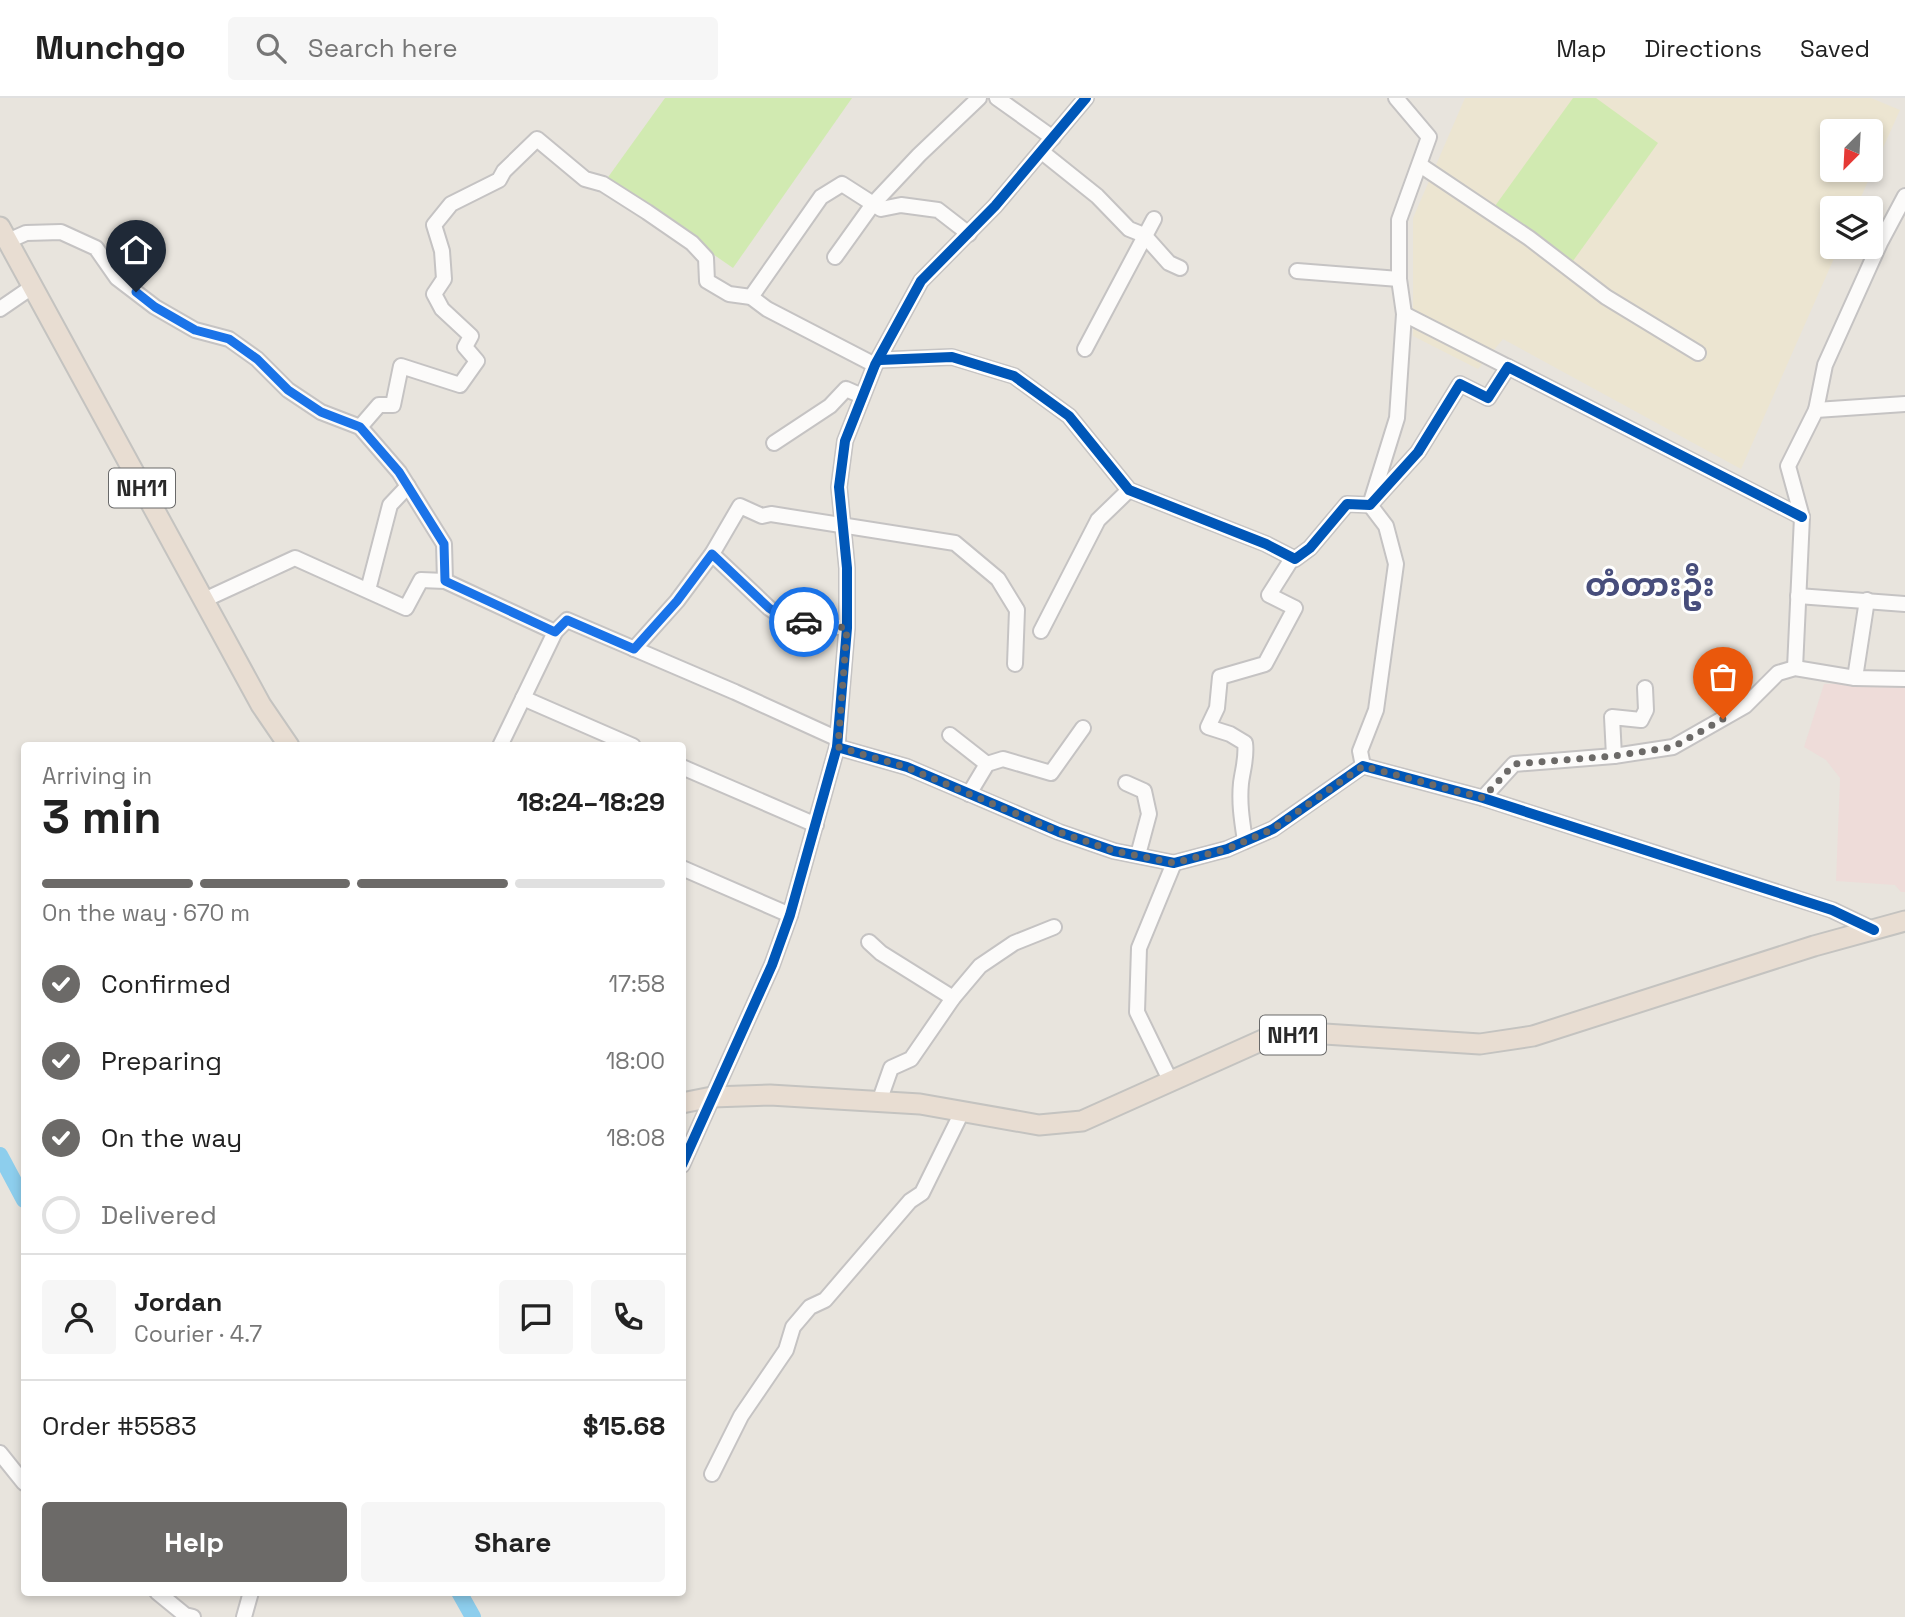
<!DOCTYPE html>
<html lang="en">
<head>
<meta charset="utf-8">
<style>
	body { margin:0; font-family:"Space Grotesk","Noto Sans Myanmar",sans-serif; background:#f6f6f6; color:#222; height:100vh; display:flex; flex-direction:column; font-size:26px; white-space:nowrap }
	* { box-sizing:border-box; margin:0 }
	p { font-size:23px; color:#767676 }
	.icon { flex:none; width:38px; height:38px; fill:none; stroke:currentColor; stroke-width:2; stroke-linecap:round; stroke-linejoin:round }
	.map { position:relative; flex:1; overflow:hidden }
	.side { position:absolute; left:21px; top:644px; width:665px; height:854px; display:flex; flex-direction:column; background:#fff; border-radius:7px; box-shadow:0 4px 10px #0003 }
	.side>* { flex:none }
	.needle { width:46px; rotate:204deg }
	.controls { position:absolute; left:1820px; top:21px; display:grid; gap:14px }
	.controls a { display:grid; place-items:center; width:63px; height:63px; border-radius:7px; background:#fff; box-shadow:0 4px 10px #0003; font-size:35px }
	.pin { position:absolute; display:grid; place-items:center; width:60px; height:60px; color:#fff; margin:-72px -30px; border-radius:50% 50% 50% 0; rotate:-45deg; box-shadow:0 0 7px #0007 }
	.pin .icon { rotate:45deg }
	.courier { position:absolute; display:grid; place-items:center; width:70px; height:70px; margin:-35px; border:5px solid #1a73e8; border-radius:50%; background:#fff; color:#222; box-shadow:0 2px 9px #0007 }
	.summary em { font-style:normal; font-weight:700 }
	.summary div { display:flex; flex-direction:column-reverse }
	.summary { display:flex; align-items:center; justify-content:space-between; height:119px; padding:0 21px }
	h1 { font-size:46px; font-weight:700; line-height:52px }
	.bar { display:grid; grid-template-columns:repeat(4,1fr); gap:10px 7px; align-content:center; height:84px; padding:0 21px }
	.bar i { height:9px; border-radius:5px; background:#e0e0e0 }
	.bar .on { background:#6c6a68 }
	.bar p { grid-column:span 4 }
	.line { display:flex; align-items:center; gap:18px; padding:0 21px; border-top:2px solid #e0e0e0 }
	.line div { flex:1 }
	.round { display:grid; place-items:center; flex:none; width:74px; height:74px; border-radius:7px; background:#f6f6f6 }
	ol { padding:0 21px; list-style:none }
	li { display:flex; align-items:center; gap:21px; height:77px }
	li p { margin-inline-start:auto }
	li .icon { padding:7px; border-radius:50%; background:#6c6a68; color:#fff; stroke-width:4 }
	li:last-child { color:#767676 }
	li i { width:38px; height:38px; border:4px solid #e0e0e0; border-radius:50% }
	.action { display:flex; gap:14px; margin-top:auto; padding:14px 21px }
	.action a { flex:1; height:80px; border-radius:7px; background:#6c6a68; color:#fff; font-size:28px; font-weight:700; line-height:80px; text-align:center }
	.action a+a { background:#f6f6f6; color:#222 }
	header { display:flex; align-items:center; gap:42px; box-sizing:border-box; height:98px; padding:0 35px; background:#fff; border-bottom:2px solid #e0e0e0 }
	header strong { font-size:33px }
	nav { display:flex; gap:38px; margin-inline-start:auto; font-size:24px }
	.search { width:490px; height:63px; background:#f6f6f6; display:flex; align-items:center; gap:18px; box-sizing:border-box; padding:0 24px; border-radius:7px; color:#767676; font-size:26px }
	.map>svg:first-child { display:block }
	.education { fill:#ece5d1; fill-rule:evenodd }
	.medical { fill:#eedcd9 }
	.pitch { fill:#d1eab1 }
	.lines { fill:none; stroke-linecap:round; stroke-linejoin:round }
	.river { stroke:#8dceed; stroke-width:16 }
	.minor-casing { stroke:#c5c3c3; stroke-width:18 }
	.highway-casing { stroke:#c4c3c0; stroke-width:23 }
	.minor { stroke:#fcfbfa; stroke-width:14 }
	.highway { stroke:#e8ddd2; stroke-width:19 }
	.cycleway-casing { stroke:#fff; stroke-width:15 }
	.cycleway { stroke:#0057b8; stroke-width:10 }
	.done { stroke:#6c6a68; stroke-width:7; stroke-dasharray:0 12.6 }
	.route { stroke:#1a73e8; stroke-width:9 }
	.labels { text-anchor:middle; stroke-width:6; stroke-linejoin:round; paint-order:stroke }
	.shield { fill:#fff; stroke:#696969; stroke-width:2 }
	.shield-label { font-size:23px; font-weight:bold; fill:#292929 }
	.district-label { font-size:32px; font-weight:bold; fill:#474d7b; stroke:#fff }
</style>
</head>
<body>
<header>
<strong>Munchgo</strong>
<div class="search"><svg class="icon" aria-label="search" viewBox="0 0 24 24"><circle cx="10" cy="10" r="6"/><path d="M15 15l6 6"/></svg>Search here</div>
<nav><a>Map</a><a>Directions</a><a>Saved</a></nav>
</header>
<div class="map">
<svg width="1905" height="1519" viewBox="0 0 1905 1519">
	<rect width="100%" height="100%" fill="#e8e4dd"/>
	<!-- education -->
	<path class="education" d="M1465,0h406l29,12 -44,98h-24v39h7l-98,222 -238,-130 -25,30 -65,-33v-118zM1832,33h39v39h-39z"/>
	<!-- medical -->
	<polygon class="medical" points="1905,584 1905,794 1901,794 1895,787 1836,783 1840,680 1826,662 1804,649 1824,586"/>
	<!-- pitch -->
	<g class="pitch">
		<polygon points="665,0 852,0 733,170 606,82"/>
		<polygon points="1573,0 1596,0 1658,45 1573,163 1495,108"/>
	</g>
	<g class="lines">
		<!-- river -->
		<g class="river">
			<polyline points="0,1057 24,1102"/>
			<polyline points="459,1494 473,1519"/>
		</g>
		<defs>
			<g id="minor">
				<polyline points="997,0 1053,40"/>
				<polyline points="1042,54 1097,98 1129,131 1144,137 1169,165 1180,170"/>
				<polyline points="1420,67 1529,140 1606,199 1698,255"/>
				<polyline points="8,143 26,135 61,134 96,150 117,180 155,209 195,232 229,241 257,261 288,292 321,314 360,329 399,374 444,446 445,483"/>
				<polyline points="835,159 873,106 919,57 979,0"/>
				<polyline points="1297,173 1399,181"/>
				<polyline points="751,199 821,99 842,86 881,111 901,107 938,112 969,136"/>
				<polyline points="0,211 32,189"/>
				<polyline points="1404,216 1508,269"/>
				<polyline points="1085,251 1154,121"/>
				<polyline points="880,262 952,259 1014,278 1069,318 1129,392 1266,446 1295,461 1310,450 1347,406 1370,407 1418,354 1460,286 1488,300 1508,269 1802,419"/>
				<polyline points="1816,312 1825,267 1880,145 1905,98"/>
				<polyline points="360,329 379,307 393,307 401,268 460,287 477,263 465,249 471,238 442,211 434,196 444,181 442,153 434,127 451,106 499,82 504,73 537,41 585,81 603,86 647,114 692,145 706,160 707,183 729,196 751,199 767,211 875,267"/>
				<polyline points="774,345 830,308 846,291 862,298"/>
				<polyline points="712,456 769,510 787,522 847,530"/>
				<polyline points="368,492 390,407 408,388"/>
				<polyline points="1798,498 1905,506"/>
				<polyline points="204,502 295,460 406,510 421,482 445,483 555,534 567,522 735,594 838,641"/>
				<polyline points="1041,533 1098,422 1129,392"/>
				<polyline points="634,551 677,503 712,456 740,408 762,418 771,416 955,445 998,481 1017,512 1015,566"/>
				<polyline points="1795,570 1802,419 1788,368 1816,312 1905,306"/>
				<polyline points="1855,580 1867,502"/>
				<polyline points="523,600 633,648"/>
				<polyline points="950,637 987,666"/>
				<polyline points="500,648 555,534"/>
				<polyline points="837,649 907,669 1059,734 1114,753 1174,765 1227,751 1273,731 1363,668 1483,700 1832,812 1874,832"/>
				<polyline points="1614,658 1612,619 1641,622 1646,612 1645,590"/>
				<polyline points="1363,668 1360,653 1376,612 1396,466 1386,428 1370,407 1397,320 1404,216 1399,181 1399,122 1429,39 1396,0"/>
				<polyline points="682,669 816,727"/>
				<polyline points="1126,685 1144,693 1149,716 1138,757"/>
				<polyline points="969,696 987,666 1003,661 1051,675 1083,630"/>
				<polyline points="1483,700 1514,666 1614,658 1673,649 1745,608 1778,575 1795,570 1855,580 1905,581"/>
				<path d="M1245,743c-3,-20 -6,-38 -4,-58 2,-15 6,-26 4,-40l-15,-9 -22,-7 9,-19 3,-31 45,-13 30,-56 -26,-13 24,-38"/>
				<polyline points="682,770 790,817"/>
				<polyline points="869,844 881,855 953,900"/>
				<polyline points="1171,984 1137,914 1139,850 1174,765"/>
				<polyline points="879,1004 891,970 911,961 953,900 980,868 1014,845 1054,829"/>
				<polyline points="682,1067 772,867 790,817 837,649 847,530 847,470 839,389 845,343 875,267 921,183 995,108 1086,0"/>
				<polyline points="0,1355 24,1385"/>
				<polyline points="712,1376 741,1318 786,1252 793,1229 810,1209 825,1202 910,1103 922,1095 962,1014"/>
				<polyline points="157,1494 185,1517 193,1519"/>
				<polyline points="244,1519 251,1494"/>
			</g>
			<g id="highway">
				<polyline points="0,129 261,607 289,648"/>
				<polyline points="682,1005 712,999 770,997 920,1006 1039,1027 1082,1023 1265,941 1309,935 1480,946 1533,938 1814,848 1905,823"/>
			</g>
		</defs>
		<!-- minor casing -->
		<use href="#minor" class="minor-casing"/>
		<!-- highway casing -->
		<use href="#highway" class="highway-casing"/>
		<!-- minor -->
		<use href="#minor" class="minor"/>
		<!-- highway -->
		<use href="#highway" class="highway"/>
		<defs>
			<g id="cycleway">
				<polyline points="880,262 952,259 1014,278 1069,318 1129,392 1266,446 1295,461 1310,450 1347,406 1370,407 1418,354 1460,286 1488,300 1508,269 1802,419"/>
				<polyline points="837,649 907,669 1059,734 1114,753 1174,765 1227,751 1273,731 1363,668 1483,700 1832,812 1874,832"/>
				<polyline points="682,1067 772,867 790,817 837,649 847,530 847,470 839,389 845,343 875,267 921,183 995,108 1086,0"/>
			</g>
		</defs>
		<!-- cycleway casing -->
		<use href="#cycleway" class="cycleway-casing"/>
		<!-- cycleway -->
		<use href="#cycleway" class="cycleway"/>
	</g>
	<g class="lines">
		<!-- done -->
		<polyline class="done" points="804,524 847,530 838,649 906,669 1059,734 1114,753 1174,765 1227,751 1273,731 1363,668 1483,700 1514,666 1614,658 1673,649 1723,621"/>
		<!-- route -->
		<polyline class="route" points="136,194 155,209 195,232 229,241 257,261 288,292 321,314 360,329 399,374 444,446 445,483 555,534 567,522 634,551 677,503 712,456 769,510 787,522 804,524"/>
	</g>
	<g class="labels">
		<!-- shield labels -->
		<g class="shield">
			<rect x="109" y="370.5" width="66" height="39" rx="5"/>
			<rect x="1260" y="917.5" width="66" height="39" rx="5"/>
		</g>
		<g class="shield-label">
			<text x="142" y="398">NH11</text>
			<text x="1293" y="945">NH11</text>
		</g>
		<!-- district labels -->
		<g class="district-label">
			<text x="1650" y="498">တံတားဦး</text>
		</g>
	</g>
</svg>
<div class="controls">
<a><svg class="needle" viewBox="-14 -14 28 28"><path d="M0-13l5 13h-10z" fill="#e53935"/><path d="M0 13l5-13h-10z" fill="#767676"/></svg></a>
<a><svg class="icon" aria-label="layers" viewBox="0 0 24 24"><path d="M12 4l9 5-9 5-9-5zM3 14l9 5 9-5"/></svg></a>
</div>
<div class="pin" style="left:1723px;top:621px;background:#ea580c"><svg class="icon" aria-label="bag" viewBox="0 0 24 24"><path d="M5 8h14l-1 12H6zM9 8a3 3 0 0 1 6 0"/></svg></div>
<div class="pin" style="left:136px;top:194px;background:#1f2937"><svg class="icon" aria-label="home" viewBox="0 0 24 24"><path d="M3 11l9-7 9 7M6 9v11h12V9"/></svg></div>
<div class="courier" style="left:804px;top:524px"><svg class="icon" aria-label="car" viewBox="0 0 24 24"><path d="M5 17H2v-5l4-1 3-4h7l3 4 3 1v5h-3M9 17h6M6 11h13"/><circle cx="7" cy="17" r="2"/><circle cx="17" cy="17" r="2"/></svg></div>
<section class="side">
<div class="summary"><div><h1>3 min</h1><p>Arriving in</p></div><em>18:24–18:29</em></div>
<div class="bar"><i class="on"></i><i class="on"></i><i class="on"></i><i></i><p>On the way · 670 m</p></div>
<ol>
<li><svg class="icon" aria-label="check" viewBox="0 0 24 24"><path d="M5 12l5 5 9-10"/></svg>Confirmed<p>17:58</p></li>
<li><svg class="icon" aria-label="check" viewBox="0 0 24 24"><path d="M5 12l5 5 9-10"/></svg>Preparing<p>18:00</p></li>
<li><svg class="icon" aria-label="check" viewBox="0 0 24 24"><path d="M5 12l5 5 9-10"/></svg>On the way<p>18:08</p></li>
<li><i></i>Delivered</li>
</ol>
<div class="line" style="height:126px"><a class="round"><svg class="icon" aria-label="person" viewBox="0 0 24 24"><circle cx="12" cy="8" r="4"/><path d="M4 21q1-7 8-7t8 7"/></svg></a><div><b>Jordan</b><p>Courier · 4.7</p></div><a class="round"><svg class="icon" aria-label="chat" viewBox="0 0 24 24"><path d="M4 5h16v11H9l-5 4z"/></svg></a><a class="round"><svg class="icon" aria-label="phone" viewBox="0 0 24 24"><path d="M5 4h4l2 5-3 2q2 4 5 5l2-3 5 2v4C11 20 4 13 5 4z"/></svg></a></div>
<div class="line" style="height:91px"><div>Order #5583</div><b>$15.68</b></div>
<div class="action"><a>Help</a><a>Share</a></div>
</section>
</div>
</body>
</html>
